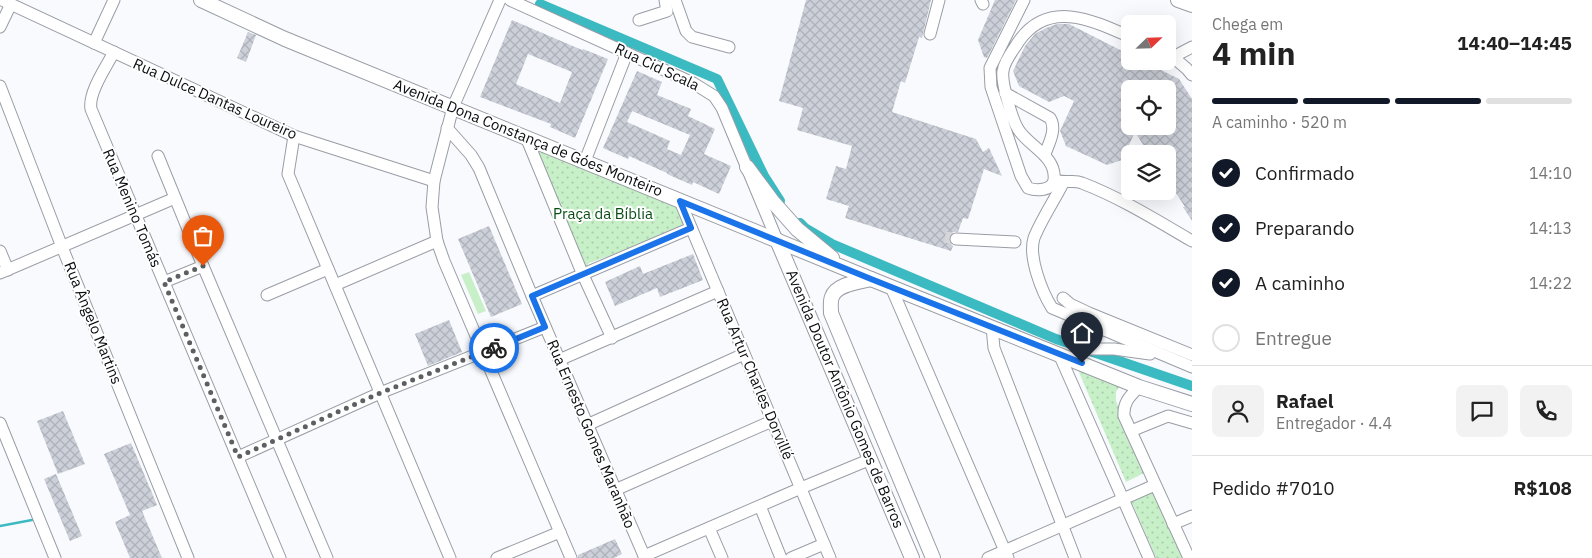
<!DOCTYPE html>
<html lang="pt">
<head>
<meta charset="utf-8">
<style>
	body { margin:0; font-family:"IBM Plex Sans",sans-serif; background:#f2f2f2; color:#222; height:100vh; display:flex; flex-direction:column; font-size:19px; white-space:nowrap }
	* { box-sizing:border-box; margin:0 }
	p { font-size:16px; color:#767676 }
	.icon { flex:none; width:28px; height:28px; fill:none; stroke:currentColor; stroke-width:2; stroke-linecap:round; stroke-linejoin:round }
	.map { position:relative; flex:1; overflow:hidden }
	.drawer { display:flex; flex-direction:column; background:#fff; width:400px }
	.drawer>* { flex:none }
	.needle { width:32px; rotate:67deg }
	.controls { position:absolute; left:1121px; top:15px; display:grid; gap:10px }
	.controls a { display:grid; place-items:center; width:55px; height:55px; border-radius:8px; background:#fff; box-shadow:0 5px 20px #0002; font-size:25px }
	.pin { position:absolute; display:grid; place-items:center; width:42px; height:42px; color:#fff; margin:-51px -21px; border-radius:50% 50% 50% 0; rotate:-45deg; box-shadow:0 0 5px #0007 }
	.pin .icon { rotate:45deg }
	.courier { position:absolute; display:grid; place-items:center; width:50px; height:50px; margin:-25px; border:4px solid #1a73e8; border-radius:50%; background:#fff; color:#222; box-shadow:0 1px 6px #0007 }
	.summary em { font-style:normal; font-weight:800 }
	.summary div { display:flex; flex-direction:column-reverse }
	.summary { display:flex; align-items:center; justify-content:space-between; height:85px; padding:0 20px }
	h1 { font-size:32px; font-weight:800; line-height:38px }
	.bar { display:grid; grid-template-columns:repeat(4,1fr); gap:8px 5px; align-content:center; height:60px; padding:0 20px }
	.bar i { height:6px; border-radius:4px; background:#e0e0e0 }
	.bar .active { background:#111827 }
	.bar p { grid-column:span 4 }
	.line { display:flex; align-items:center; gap:12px; padding:0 20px; border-top:1px solid #e0e0e0 }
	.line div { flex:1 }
	.round { display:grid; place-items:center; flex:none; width:52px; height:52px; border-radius:8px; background:#f2f2f2 }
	ol { padding:0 20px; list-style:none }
	li { display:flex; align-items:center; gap:15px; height:55px }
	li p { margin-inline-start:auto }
	li .icon { padding:5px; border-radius:50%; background:#111827; color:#fff; stroke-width:4 }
	li:last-child { color:#767676 }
	li i { width:28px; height:28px; border:2px solid #e0e0e0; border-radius:50% }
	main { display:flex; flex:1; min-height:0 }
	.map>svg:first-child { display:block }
	.green { fill:url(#green-dots) }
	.pitch { fill:#c8f0c8 }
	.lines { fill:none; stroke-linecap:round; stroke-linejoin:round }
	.stream { stroke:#3cbac2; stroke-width:2.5 }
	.canal { stroke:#3cbac2; stroke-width:10 }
	.building { fill:url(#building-cross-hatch); fill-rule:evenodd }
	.minor-tunnel { stroke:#d5d6da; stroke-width:11; stroke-dasharray:11 5.5; stroke-linecap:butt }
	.minor-casing { stroke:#999da5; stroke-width:13 }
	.major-casing { stroke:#999da5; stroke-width:16 }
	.minor { stroke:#fff; stroke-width:11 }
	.major { stroke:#fff; stroke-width:14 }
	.done { stroke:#5e5f63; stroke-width:5; stroke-dasharray:0 9 }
	.route { stroke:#1a73e8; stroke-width:6 }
	.labels { text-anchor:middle; stroke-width:4; stroke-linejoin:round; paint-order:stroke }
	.street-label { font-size:15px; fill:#0b0c0f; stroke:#fff }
	.park-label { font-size:15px; fill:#074d13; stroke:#fff }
</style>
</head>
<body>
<main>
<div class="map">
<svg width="1192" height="558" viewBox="0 0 1192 558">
	<defs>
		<pattern id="green-dots" width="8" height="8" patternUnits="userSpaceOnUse" patternTransform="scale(1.25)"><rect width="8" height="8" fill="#c8f0c8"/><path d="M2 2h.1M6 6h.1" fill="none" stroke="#aacdab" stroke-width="1.8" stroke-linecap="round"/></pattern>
		<pattern id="building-cross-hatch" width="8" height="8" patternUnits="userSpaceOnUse" patternTransform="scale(1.25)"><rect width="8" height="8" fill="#ccd0d9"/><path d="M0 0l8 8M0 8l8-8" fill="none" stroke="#aeb1b9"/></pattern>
	</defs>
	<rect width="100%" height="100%" fill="#f9fafe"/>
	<!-- green -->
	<g class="green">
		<polygon points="526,137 692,206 692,227 589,263 582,272"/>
		<polygon points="1079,364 1122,382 1116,392 1116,401 1146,472 1126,482 1078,370"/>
		<polygon points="1155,490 1186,558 1156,558 1131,500"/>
	</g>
	<!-- pitch -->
	<polygon class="pitch" points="469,272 486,311 478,314 461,275"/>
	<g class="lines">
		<!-- stream -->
		<polyline class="stream" points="0,526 32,520"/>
		<!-- canal -->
		<g class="canal">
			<polyline points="540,4 717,79 764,176 780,201"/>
			<polyline points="800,223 805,228 832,244 1056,339 1077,346"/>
			<polyline points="1090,351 1192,386"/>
		</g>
	</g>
	<!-- building -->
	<g class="building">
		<polygon points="806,0 931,0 922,38 919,37 905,83 901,81 892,112 976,139 983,152 989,148 1002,176 984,169 968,219 963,218 958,232 953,232 949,235 949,242 953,246 951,251 845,218 849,206 826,199 836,166 846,169 852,146 797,130 803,108 779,101"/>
		<polygon points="995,0 1016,0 987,58 984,57 978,40"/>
		<path d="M512,20l70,30 1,-1 25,10 -33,79 -25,-11 1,-3 -71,-27zM528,54l44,18 -12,31 -44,-19z"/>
		<path d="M1057,24h12l61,31v6h13l36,18 13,20v122l-9,-14h2l-17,-26v-27h-19l-14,-22 -13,28 -15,5 -41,-19 -6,-15 14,-30 -10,-5 -15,6 -30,-16 -6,-15 12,-25 10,-12 11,-6zM1130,89h38v37h-38z"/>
		<polygon points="248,32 256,35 246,62 237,58"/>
		<path d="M637,71l25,11 -5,13 34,14 -3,7 27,13 -11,25 27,12 -12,28 -26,-12 -1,3 -25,-11v-1l-38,-17 -1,3 -25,-11zM632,111l58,24 -9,20 -14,-6 3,-8 -43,-19z"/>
		<polygon points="489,226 522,304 491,317 458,239"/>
		<polygon points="693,254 703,280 660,297 657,288 615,306 605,282 640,266 643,274"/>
		<polygon points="449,320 462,352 428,366 415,334"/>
		<polygon points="63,411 85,464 58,474 37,421"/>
		<polygon points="131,443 157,505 142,511 162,558 130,558 115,522 130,515 104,454"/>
		<polygon points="56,474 82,536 70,541 44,479"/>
		<polygon points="615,539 622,554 614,558 578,558 578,555"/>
	</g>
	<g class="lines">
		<!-- minor-tunnel -->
		<polyline class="minor-tunnel" points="945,237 956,239"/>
		<defs>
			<g id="minor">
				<polyline points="2,0 294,136 434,181"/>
				<polyline points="500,0 453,107 434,181 432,207 437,241 444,261 571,558"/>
				<polyline points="510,0 693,83 714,96 722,108 777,240"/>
				<polyline points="675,0 686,31 692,37 729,47"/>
				<polyline points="981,0 983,4"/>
				<path d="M1024,0l-34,68 1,19 30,89 7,12c8,3 24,3 26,-8 3,-24 -26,-34 -36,-51 -6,-10 -17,-47 -15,-58 1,-10 11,-22 16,-30 29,-41 71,-22 111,-4"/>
				<polyline points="639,20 667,11 665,0"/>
				<polyline points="0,27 11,4"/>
				<polyline points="930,34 939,0"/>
				<polyline points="94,43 114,0"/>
				<path d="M114,52c-8,15 -26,41 -23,57l189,449"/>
				<polyline points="1168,54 1173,57 1192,47"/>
				<polyline points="1173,57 1187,69 1192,75"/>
				<polyline points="0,86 62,247 188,558"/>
				<path d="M1005,93l45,25c7,11 -1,25 -5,36"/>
				<polyline points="447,128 471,155 479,168 532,296 645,558"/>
				<polyline points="294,136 288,174 450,558"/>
				<polyline points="526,137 583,275 612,338"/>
				<polyline points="158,156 203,266 327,558"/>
				<polyline points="585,161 627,53"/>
				<path d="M1056,180c10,4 17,-1 26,3 39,15 74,37 110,58"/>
				<path d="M1063,183c-9,18 -22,37 -29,55 -6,19 8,54 18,70l140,59"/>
				<polyline points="680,201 830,558"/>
				<polyline points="956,239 1015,242"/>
				<polyline points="0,251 8,270"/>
				<polyline points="0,273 175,198"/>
				<polyline points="164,282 203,266"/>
				<polyline points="335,285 437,241"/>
				<polyline points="891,287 1008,558"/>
				<polyline points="267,295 328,269"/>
				<polyline points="532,296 691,228"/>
				<polyline points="1063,298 1070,304 1089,313 1192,355"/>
				<polyline points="992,327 994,348 1075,558"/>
				<polyline points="1082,349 1114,349 1150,354"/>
				<path d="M1078,353c11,-11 13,-20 3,-32"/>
				<polyline points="1059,354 1149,558"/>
				<polyline points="559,360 718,291"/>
				<path d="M1139,387c-9,9 -16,15 -15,29l65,142"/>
				<polyline points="0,423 55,558"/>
				<polyline points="587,425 744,354"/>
				<polyline points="1131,431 1168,416 1192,423"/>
				<polyline points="238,457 380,393 545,327"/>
				<polyline points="615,490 772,421"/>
				<polyline points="760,506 781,558"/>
				<polyline points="1173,524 1192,516"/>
				<polyline points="709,528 722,558"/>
				<polyline points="644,556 801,488 871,459"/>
				<polyline points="497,558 560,532"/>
				<polyline points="791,558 824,544"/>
				<polyline points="988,558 1155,485"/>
			</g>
			<g id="major">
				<polyline points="201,0 285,39 871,279 1139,387 1192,404"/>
				<polyline points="1178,0 1192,5"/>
				<polyline points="747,167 773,202 797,229 832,258"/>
				<polyline points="777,240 912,558"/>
				<path d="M871,279c-12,3 -35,5 -39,18 -2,4 -1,11 -1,16l102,245"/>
			</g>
		</defs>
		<!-- minor casing -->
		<use href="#minor" class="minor-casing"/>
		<!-- major casing -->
		<use href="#major" class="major-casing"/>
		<!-- minor -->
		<use href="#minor" class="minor"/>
		<!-- major -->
		<use href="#major" class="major"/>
	</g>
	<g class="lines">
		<!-- done -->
		<polyline class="done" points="203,266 164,282 238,457 380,393 494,348"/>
		<!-- route -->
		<polyline class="route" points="494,348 545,327 532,296 691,228 680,201 871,279 1082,363"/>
	</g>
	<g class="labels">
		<!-- street labels -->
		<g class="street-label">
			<text transform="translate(657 67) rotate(25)" y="5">Rua Cid Scala</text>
			<text transform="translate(215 99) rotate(24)" y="5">Rua Dulce Dantas Loureiro</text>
			<text transform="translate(528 138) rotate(22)" y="5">Avenida Dona Constança de Góes Monteiro</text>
			<text transform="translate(132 208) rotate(67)" y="5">Rua Menino Tomás</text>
			<text transform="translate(93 323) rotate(68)" y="5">Rua Ângelo Martins</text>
			<text transform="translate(755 379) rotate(67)" y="5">Rua Artur Charles Dorvillé</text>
			<text transform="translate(845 399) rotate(67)" y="5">Avenida Doutor Antônio Gomes de Barros</text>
			<text transform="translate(591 434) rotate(67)" y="5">Rua Ernesto Gomes Maranhão</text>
		</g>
		<!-- park labels -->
		<g class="park-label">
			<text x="603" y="219">Praça da Bíblia</text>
		</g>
	</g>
</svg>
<div class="controls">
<a><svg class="needle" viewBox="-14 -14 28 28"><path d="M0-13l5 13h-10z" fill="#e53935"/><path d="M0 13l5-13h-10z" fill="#767676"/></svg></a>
<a><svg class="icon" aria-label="locate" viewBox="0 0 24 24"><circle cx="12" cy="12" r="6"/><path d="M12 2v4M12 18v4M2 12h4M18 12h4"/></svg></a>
<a><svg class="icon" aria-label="layers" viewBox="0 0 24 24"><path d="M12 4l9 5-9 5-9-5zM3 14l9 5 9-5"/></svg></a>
</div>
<div class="pin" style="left:203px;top:266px;background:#ea580c"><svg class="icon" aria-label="bag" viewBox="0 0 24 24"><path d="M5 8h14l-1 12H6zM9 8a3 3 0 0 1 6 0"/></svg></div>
<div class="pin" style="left:1082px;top:363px;background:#1f2937"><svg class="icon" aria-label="home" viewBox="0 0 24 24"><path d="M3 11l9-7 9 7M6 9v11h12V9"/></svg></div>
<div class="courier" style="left:494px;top:348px"><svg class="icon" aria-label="bike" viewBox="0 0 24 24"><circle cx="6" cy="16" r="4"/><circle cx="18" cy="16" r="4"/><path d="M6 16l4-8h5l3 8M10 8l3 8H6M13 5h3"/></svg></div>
</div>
<section class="drawer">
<div class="summary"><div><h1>4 min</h1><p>Chega em</p></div><em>14:40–14:45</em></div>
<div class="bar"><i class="active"></i><i class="active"></i><i class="active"></i><i></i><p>A caminho · 520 m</p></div>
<ol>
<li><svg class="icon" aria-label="check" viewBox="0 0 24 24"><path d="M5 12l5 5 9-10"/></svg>Confirmado<p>14:10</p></li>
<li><svg class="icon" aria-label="check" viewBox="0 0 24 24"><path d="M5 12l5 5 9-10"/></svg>Preparando<p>14:13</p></li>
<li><svg class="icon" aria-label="check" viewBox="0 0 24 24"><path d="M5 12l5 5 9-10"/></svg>A caminho<p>14:22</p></li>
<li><i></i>Entregue</li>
</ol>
<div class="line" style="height:90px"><a class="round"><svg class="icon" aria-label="person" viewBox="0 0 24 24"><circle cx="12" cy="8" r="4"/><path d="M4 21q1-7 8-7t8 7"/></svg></a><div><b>Rafael</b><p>Entregador · 4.4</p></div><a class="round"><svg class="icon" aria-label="chat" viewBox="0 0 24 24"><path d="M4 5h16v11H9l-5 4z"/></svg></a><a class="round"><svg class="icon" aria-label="phone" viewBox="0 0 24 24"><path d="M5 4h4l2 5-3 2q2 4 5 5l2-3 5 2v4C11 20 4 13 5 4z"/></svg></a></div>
<div class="line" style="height:65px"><div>Pedido #7010</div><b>R$108</b></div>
</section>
</main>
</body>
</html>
